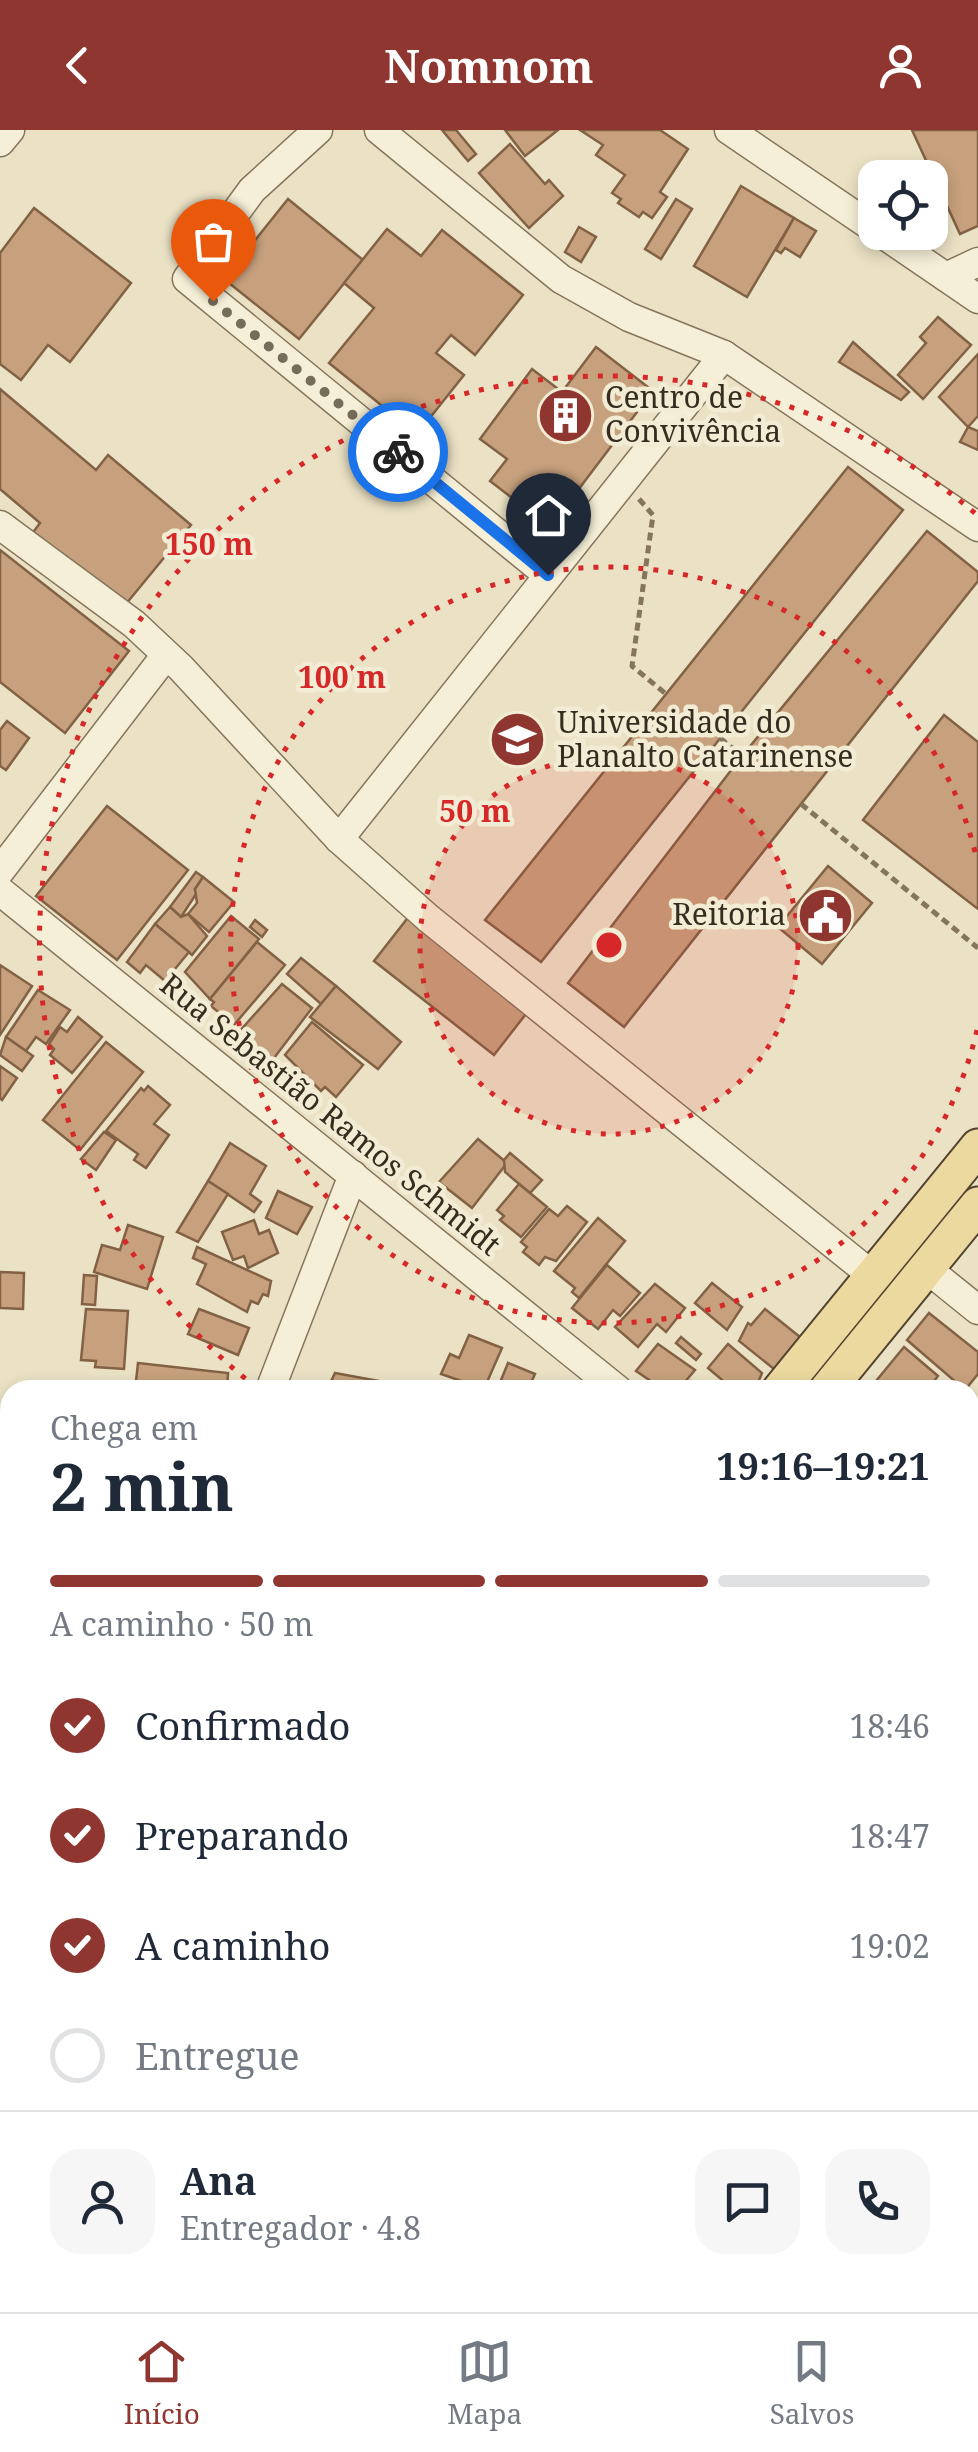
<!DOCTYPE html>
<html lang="pt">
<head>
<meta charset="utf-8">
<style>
	body { margin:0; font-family:"Noto Serif",serif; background:#f6f6f7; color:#1f2937; height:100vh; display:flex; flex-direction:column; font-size:38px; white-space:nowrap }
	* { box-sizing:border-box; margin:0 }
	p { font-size:32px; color:#747a83 }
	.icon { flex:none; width:55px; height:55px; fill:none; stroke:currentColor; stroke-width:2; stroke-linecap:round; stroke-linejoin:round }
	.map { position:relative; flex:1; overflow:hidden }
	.details { position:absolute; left:0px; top:1250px; width:980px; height:932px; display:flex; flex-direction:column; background:#fff; border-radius:30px 30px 0 0; box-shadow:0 5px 15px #0003 }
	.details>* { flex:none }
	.buttons { position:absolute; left:858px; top:30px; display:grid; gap:20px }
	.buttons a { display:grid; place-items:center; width:90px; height:90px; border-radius:20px; background:#fff; box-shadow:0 5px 15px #0003; font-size:50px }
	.pin { position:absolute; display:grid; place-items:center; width:85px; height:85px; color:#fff; margin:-102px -42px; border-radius:50% 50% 50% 0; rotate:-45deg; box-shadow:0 0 10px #0007 }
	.pin .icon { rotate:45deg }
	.courier { position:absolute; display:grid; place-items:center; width:100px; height:100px; margin:-50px; border:8px solid #1a73e8; border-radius:50%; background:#fff; color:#222; box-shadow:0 2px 12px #0007 }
	.overview em { font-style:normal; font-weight:700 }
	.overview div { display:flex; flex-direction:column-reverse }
	.overview { display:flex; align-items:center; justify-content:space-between; height:170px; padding:0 50px }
	h1 { font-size:65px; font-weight:700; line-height:75px }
	.bar { display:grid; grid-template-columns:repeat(4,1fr); gap:15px 10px; align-content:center; height:120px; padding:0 50px }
	.bar i { height:12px; border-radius:8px; background:#e0e1e3 }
	.bar .current { background:#903630 }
	.bar p { grid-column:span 4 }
	.line { display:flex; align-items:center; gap:25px; padding:0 50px; border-top:2px solid #e0e1e3 }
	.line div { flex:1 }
	.round { display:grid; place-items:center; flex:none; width:105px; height:105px; border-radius:30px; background:#f6f6f7 }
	ol { padding:0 50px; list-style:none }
	li { display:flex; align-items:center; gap:30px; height:110px }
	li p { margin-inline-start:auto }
	li .icon { padding:10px; border-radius:50%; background:#903630; color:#fff; stroke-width:4 }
	li:last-child { color:#747a83 }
	li i { width:55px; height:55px; border:5px solid #e0e1e3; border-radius:50% }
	header { display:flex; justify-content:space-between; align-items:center; height:130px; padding:0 50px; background:#903630; color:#fff; font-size:45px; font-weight:700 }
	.tab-bar { display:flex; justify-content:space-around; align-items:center; height:140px; border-top:2px solid #e0e1e3; background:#fff; font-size:28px; color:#747a83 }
	.tab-bar a { display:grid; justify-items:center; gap:5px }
	.tab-bar .current { color:#903630 }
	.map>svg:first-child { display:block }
	.building { fill:#c7a17d; stroke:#826144; stroke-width:2.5 }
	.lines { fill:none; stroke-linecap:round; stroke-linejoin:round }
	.minor-casing { stroke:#85755c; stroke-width:31 }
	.major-casing { stroke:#534330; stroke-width:39 }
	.path { stroke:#85755c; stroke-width:5; stroke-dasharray:8 5; stroke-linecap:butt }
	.minor { stroke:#f6efd7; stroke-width:28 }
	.major { stroke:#ecd99f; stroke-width:35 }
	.done { stroke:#756c59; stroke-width:10; stroke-dasharray:0 18 }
	.route { stroke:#1a73e8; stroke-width:12 }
	.ring { fill:none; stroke:#d62828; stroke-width:5; stroke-dasharray:5 10 }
	.labels { text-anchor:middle; stroke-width:9; stroke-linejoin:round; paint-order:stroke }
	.poi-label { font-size:30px; fill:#362c1f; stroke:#f3ecd4; text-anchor:start }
	.street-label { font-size:30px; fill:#362c1f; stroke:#f3ecd4 }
	.centre { fill:#d62828; stroke:#f3ecd4; stroke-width:5 }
	.ring-label { font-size:30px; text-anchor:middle; font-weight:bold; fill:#d62828; stroke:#f3ecd4; stroke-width:9; stroke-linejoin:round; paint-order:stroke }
</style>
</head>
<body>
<header><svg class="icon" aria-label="back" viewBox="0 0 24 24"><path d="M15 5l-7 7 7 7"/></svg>Nomnom<svg class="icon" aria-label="person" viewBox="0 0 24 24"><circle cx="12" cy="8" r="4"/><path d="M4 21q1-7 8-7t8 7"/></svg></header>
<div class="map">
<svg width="978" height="2182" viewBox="0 0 978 2182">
	<rect width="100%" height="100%" fill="#ebe2c5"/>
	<!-- building -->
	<g class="building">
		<polygon points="442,0 456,0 476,24 468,31"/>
		<polygon points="505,0 558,0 525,26"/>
		<polygon points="580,0 660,0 688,19 660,62 667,67 652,88 643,82 639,87 618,73 621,69 612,63 625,45 596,25 603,15"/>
		<polygon points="912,0 978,0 978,96 960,104"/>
		<polygon points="510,14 545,54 549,50 563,66 529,98 479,43"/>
		<polygon points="741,56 794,88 747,167 694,136"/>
		<polygon points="288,69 363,130 299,209 224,149"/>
		<polygon points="676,69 692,79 661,129 645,119"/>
		<polygon points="34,78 131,153 70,232 48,215 21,250 0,234 0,123"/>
		<polygon points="794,88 816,101 800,127 785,118 781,123 776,120"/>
		<polygon points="579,97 596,107 581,132 565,122"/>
		<polygon points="387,99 421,126 442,100 523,165 475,225 451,205 436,223 464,245 417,304 329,233 374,178 344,153"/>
		<polygon points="938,187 971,215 923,269 898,245 926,213 920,207"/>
		<polygon points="853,212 909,262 901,270 839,232"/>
		<polygon points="596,217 653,261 550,397 490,351 507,329 480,309 532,239 562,262"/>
		<polygon points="978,224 978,286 968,297 939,267"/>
		<polygon points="0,259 96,340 108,325 191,395 121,480 31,405 40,393 0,359"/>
		<polygon points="968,297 978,301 978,320 960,312"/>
		<polygon points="848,337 903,380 541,832 485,790"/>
		<polygon points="927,401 978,442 978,451 624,897 568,853 742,626"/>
		<polygon points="0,420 129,521 65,603 0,552"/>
		<polygon points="944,585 978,612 978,779 863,690"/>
		<polygon points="7,591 29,608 6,640 0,636 0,600"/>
		<polygon points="107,676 188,740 117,830 36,766"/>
		<polygon points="828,736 872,773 822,834 778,797"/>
		<polygon points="196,742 203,747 195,759 198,761 181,787 170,777"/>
		<polygon points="203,747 234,772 209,802 188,784 197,773 195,759"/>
		<polygon points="170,777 181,787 188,784 207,806 192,825 155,794"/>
		<polygon points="410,785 529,880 494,925 374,831"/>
		<polygon points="231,786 259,809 210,869 185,842"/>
		<polygon points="255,790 267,800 262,807 250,797"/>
		<polygon points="155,794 189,822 165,851 146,835 140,843 127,832"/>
		<polygon points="257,812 285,835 234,895 211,876 214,872 210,869"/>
		<polygon points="301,828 336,856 321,874 287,844"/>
		<polygon points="0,835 32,856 0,905"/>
		<polygon points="282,854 312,878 271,932 237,904"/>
		<polygon points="336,856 401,912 378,939 310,887"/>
		<polygon points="38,860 70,880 46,914 36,907 26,921 6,907"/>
		<polygon points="78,887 102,907 72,943 50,925 54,919 49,914 60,897 67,902"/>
		<polygon points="312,892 363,935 336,967 325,957 321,961 285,925"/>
		<polygon points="6,907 33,926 22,941 0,925"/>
		<polygon points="106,912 143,942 80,1020 43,990"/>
		<polygon points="0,936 17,948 2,970 0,968"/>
		<polygon points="148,956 170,975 154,994 169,1005 146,1038 134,1030 138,1024 106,1001 141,958 144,961"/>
		<polygon points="104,1002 116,1010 96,1040 81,1029"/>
		<polygon points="478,1009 507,1033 472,1078 439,1052"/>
		<polygon points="230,1013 266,1036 250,1064 261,1072 254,1082 208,1051"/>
		<polygon points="510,1023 542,1050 530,1063 505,1042 504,1030"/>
		<polygon points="208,1051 228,1064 198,1112 177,1102"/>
		<polygon points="519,1054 547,1077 521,1107 500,1090 504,1086 497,1080"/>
		<polygon points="278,1061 312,1077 297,1104 266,1088"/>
		<polygon points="567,1076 587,1092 556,1131 545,1127 539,1135 523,1122 527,1117 521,1112 549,1079 558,1086"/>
		<polygon points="598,1088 625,1111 579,1168 572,1162 575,1158 554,1141"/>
		<polygon points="254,1090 259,1104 269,1100 278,1123 248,1138 244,1126 233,1130 222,1102"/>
		<polygon points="128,1095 163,1107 147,1159 94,1142 102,1115 120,1120"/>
		<polygon points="197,1117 271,1151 268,1166 263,1164 258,1174 251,1171 247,1182 197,1154 206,1134 193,1128"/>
		<polygon points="607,1135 640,1163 620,1186 613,1180 598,1199 572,1178"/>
		<polygon points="0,1142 24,1143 23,1179 0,1178"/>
		<polygon points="84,1145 97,1146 95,1175 82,1174"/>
		<polygon points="712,1153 742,1177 727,1200 695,1173"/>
		<polygon points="655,1154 685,1178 666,1202 657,1194 638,1217 615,1197"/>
		<polygon points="86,1179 128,1181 124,1239 95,1237 96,1231 81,1230"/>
		<polygon points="199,1179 249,1198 238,1225 188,1204"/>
		<polygon points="765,1179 805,1211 798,1220 793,1216 774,1239 739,1211 748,1193 751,1195"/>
		<polygon points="929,1183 978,1222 978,1244 965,1260 907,1210"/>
		<polygon points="469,1205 502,1218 484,1259 441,1244 450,1224 459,1228"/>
		<polygon points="681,1207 701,1224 696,1230 676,1213"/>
		<polygon points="658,1214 695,1240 678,1260 664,1260 636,1241"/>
		<polygon points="728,1214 762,1243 755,1260 734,1260 708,1238"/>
		<polygon points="904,1217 938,1246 927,1260 887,1260 876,1251"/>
		<polygon points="138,1233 228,1243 227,1260 135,1260"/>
		<polygon points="508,1233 535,1244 530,1255 542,1260 497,1260"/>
		<polygon points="335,1243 395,1254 394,1260 327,1260"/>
		<polygon points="691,1251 699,1257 703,1252 713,1260 684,1260"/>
		<polygon points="0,1347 10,1348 10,1395 0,1395"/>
		<polygon points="970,1351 978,1358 978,1400 970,1393"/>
		<polygon points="978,1448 978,1521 970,1515 970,1458"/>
		<polygon points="0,1465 10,1466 10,1495 0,1494"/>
		<polygon points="0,1502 10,1503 10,1568 0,1567"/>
		<polygon points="978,1611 978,1697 970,1691 970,1621"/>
		<polygon points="0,1627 10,1628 10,1720 0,1720"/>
		<polygon points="970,1719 978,1726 978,1766 970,1759"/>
		<polygon points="8,1728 10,1728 10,1758 5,1758"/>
		<polygon points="0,1887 8,1888 4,1926 0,1926"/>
		<polygon points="0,2000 9,2000 6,2030 0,2030"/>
		<polygon points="978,2058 978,2091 970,2084 970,2067"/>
		<polygon points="970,2085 978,2092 978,2107 970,2116"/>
		<polygon points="2,2098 10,2099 10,2121 0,2119"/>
		<polygon points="416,2172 456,2172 455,2180 416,2177"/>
		<polygon points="716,2172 735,2172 747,2182 714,2182"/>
		<polygon points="872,2172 926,2172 929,2175 924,2182 868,2182"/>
	</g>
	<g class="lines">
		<defs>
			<g id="minor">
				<polyline points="318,0 252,60 187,149 548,445"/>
				<polyline points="379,0 561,149 629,187 724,225"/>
				<polyline points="729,0 875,99"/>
				<polyline points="0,12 10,0"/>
				<polyline points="880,102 978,169"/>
				<polyline points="946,147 978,132"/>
				<polyline points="0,395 134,494 181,538 339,709"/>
				<polyline points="0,741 166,525"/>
				<polyline points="0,761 618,1260"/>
				<polyline points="926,1138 978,1180"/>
				<polyline points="873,1146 428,788 339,709 724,225 978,397"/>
				<polyline points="270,1260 353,1045"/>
				<polyline points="0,1294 10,1294"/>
				<polyline points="970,1544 978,1550"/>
				<polyline points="0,1593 10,1594"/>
				<polyline points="0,1851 10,1852"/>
				<polyline points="970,2013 978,2004"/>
				<polyline points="0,2165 10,2165"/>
				<polyline points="105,2172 230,2182"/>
				<polyline points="378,2182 379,2172"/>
				<polyline points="819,2182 828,2172"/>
			</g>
			<g id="major">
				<polyline points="780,1260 978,1017"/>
				<polyline points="827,1260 978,1075"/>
				<polyline points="657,2182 657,2172"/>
				<polyline points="697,2182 698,2172"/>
			</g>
		</defs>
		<!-- minor casing -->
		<use href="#minor" class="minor-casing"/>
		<!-- major casing -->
		<use href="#major" class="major-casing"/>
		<!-- path -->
		<g class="path">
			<polyline points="639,369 653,385 632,536 666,564"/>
			<polyline points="720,608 742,626"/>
			<polyline points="801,674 978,818"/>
		</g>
		<!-- minor -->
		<use href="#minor" class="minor"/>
		<!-- major -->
		<use href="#major" class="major"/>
	</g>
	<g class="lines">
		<!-- done -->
		<polyline class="done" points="213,171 398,322"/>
		<!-- route -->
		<polyline class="route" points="398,322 548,445"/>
	</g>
	<!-- distance rings -->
	<circle cx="609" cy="815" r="189" fill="#d62828" fill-opacity=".12"/>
	<g class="ring">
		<circle cx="609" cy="815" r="189"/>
		<path d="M977 900A378 378 0 1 1 977 730"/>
		<path d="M257 1258A566 566 0 1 1 977 385"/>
	</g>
	<!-- icons -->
	<defs>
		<symbol id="building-disc" viewBox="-11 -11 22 22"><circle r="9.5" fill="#903630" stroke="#f3ecd4"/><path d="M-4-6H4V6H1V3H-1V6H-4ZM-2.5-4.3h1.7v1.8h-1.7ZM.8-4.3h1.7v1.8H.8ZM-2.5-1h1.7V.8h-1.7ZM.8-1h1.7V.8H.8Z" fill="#fff"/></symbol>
		<symbol id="university-disc" viewBox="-11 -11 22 22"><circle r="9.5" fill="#903630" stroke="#f3ecd4"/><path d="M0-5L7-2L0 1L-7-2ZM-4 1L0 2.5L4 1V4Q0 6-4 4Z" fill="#fff"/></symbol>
		<symbol id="civic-disc" viewBox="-11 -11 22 22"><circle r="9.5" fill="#903630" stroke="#f3ecd4"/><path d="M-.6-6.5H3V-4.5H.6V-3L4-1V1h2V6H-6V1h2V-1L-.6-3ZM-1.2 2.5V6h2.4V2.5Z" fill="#fff"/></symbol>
	</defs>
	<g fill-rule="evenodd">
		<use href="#building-disc" x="534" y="254" width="63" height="63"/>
		<use href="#university-disc" x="486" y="578" width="63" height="63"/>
		<use href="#civic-disc" x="794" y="754" width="63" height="63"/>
	</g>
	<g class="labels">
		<!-- poi labels -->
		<g class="poi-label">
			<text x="605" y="278">Centro de<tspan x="605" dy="34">Convivência</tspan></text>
			<text x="557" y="603">Universidade do<tspan x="557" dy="34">Planalto Catarinense</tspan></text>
			<text x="786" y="795" text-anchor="end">Reitoria</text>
		</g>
		<!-- street labels -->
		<g class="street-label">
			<text transform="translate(330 985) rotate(39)" y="10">Rua Sebastião Ramos Schmidt</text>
		</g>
	</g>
	<circle cx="609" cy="815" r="15" class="centre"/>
	<g class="ring-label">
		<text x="209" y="425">150 m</text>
		<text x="342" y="558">100 m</text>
		<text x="475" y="692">50 m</text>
	</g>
</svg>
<div class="buttons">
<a><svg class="icon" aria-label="locate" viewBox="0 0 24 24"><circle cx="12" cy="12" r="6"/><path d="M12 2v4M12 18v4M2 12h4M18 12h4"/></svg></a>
</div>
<div class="pin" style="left:213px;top:171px;background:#ea580c"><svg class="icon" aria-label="bag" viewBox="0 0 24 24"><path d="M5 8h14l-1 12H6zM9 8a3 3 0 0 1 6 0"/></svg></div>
<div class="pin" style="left:548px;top:445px;background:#1f2937"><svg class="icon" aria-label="home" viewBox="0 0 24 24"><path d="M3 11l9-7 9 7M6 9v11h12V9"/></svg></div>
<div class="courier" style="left:398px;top:322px"><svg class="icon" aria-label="bike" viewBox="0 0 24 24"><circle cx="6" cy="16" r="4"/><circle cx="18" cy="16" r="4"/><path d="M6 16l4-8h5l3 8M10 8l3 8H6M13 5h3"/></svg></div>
<section class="details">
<div class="overview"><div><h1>2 min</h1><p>Chega em</p></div><em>19:16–19:21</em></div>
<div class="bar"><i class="current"></i><i class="current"></i><i class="current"></i><i></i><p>A caminho · 50 m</p></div>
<ol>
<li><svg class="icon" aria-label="check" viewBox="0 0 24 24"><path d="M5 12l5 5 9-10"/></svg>Confirmado<p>18:46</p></li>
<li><svg class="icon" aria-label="check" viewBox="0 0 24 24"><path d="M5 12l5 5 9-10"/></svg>Preparando<p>18:47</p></li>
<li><svg class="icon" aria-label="check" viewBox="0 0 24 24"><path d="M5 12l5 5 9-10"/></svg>A caminho<p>19:02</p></li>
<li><i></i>Entregue</li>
</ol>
<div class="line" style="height:180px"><a class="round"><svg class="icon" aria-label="person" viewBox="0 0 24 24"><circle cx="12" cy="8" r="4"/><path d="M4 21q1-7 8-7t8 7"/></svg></a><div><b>Ana</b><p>Entregador · 4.8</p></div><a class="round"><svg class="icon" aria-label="chat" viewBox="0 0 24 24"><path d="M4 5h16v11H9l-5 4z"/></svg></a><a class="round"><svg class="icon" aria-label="phone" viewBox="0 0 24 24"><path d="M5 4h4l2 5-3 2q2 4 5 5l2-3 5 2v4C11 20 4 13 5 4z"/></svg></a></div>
</section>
</div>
<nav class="tab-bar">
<a class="current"><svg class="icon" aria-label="home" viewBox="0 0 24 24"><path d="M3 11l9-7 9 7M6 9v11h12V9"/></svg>Início</a>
<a><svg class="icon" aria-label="map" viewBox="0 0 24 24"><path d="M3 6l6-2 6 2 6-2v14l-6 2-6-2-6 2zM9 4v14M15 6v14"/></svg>Mapa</a>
<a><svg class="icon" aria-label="saved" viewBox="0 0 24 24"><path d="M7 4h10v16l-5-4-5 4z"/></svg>Salvos</a>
</nav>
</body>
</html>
